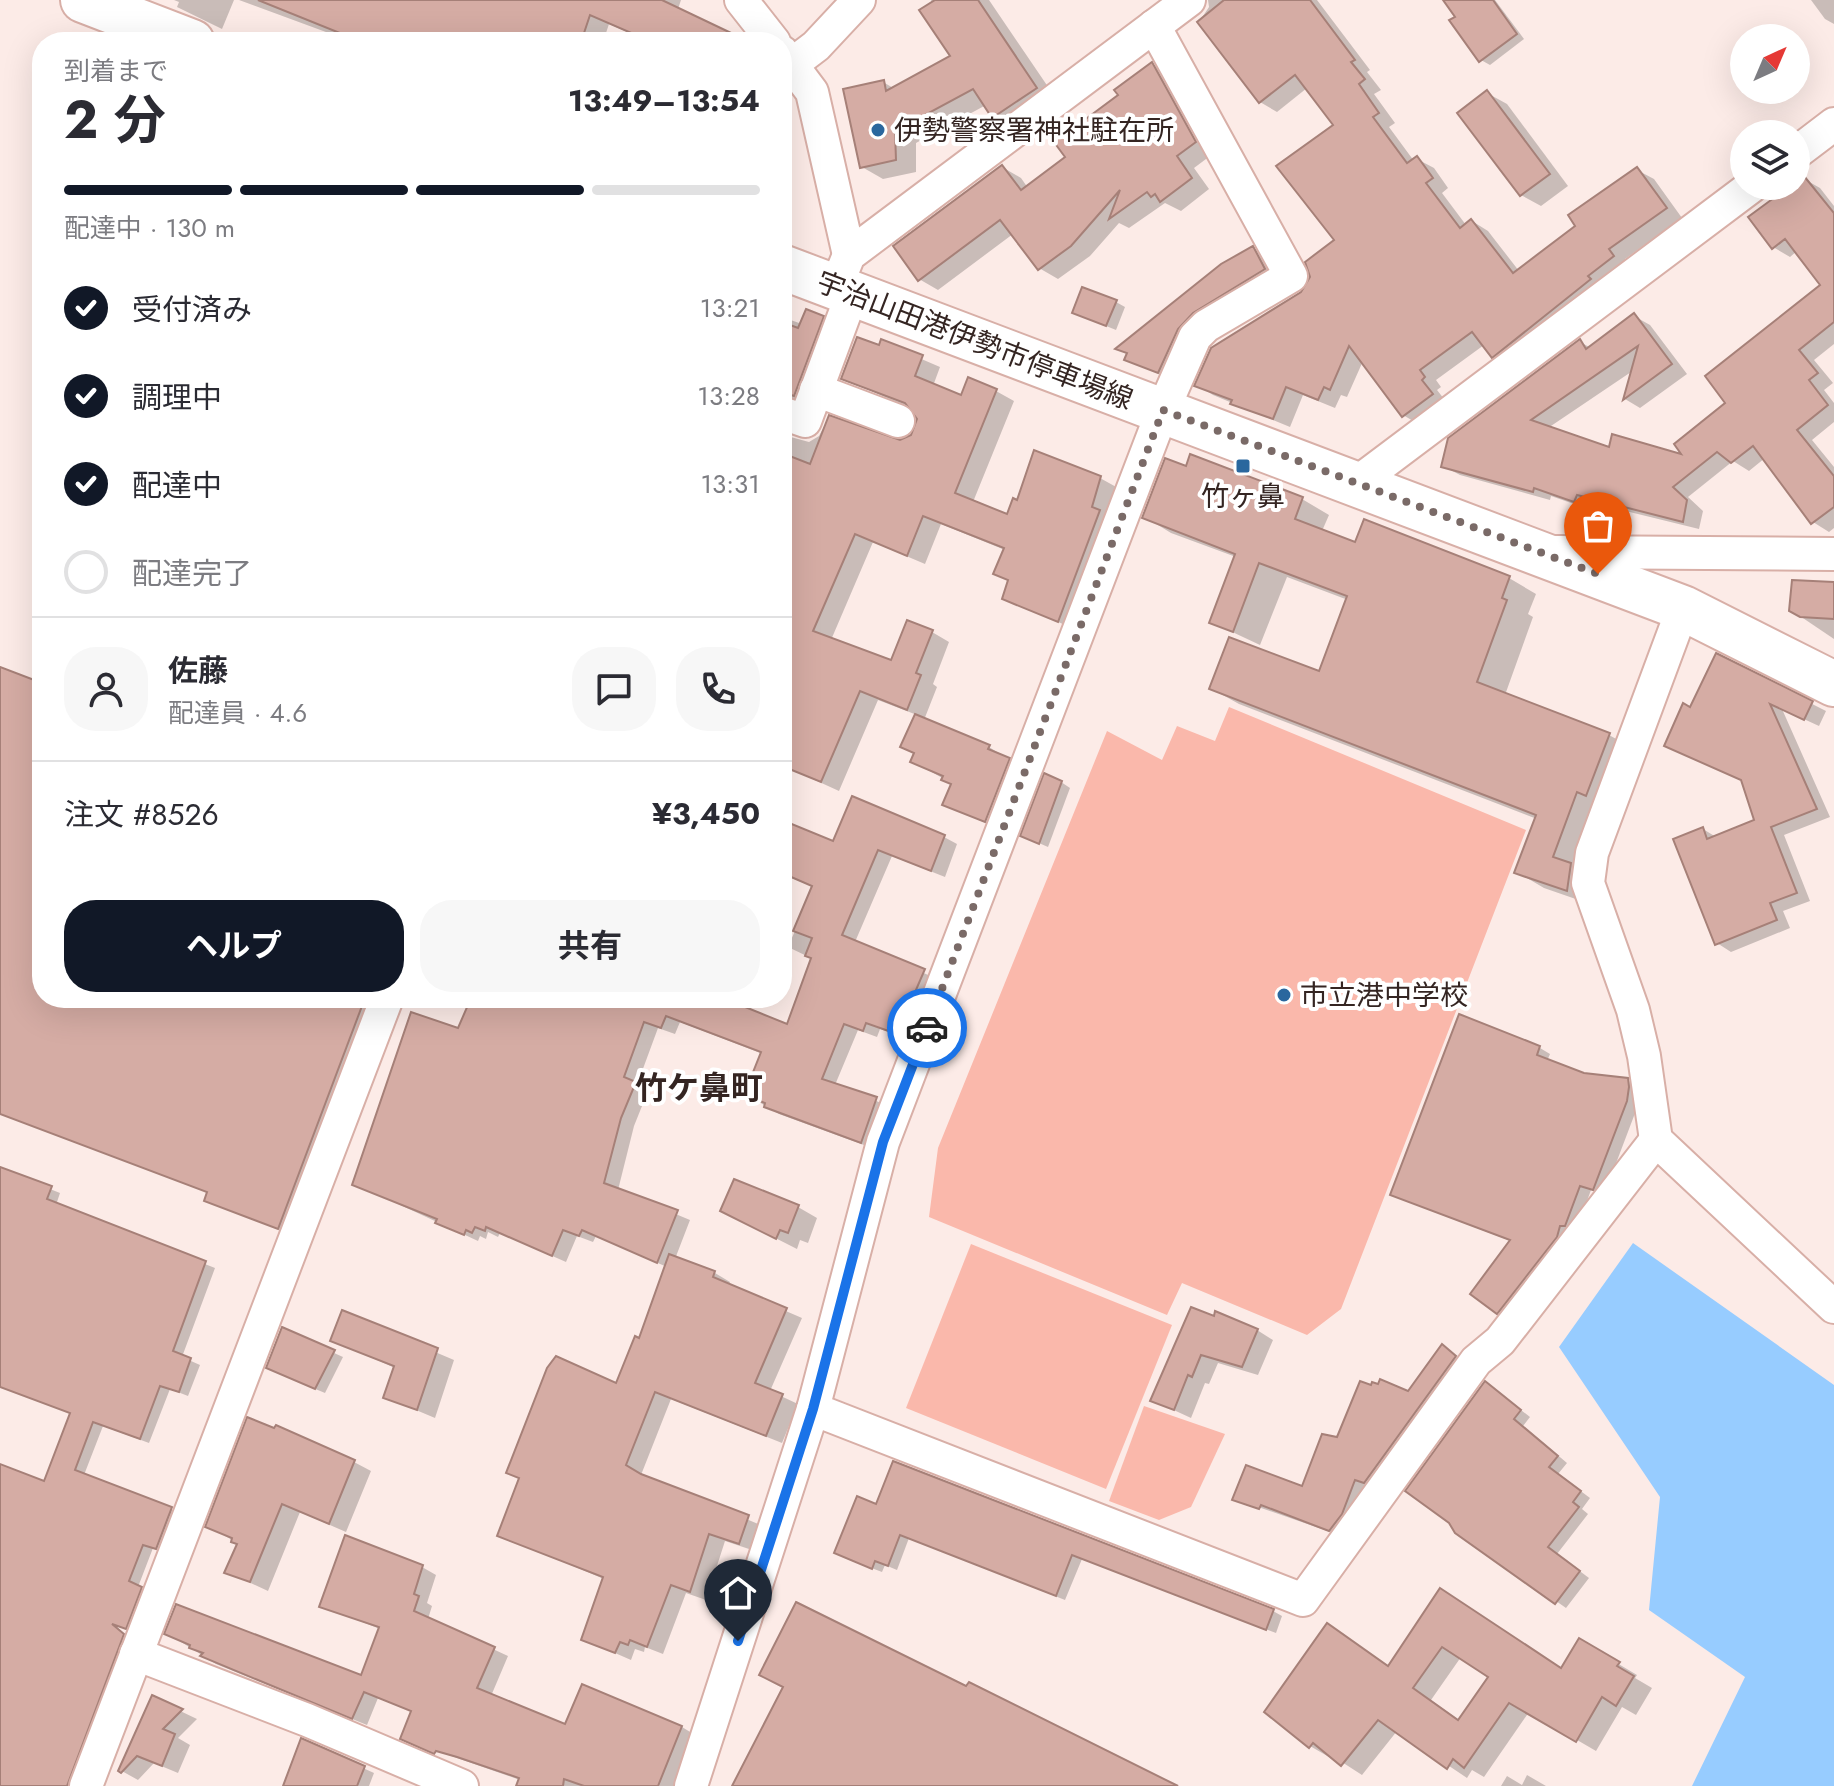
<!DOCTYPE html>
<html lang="ja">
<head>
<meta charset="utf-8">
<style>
	body { margin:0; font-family:Jost,"Noto Sans JP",sans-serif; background:#f7f7f7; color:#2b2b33; height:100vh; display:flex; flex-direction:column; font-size:30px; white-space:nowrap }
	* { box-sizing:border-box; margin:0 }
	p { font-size:26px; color:#7c7c81 }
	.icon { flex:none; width:44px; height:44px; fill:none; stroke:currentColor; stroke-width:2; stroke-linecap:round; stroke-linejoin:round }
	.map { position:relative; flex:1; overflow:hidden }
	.side { position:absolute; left:32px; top:32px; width:760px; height:976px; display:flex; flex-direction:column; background:#fff; border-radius:32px; box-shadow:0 8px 32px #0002 }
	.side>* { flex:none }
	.needle { width:52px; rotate:44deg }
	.buttons { position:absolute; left:1730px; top:24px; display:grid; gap:16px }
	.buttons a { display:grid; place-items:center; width:80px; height:80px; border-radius:50%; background:#fff; box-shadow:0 8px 32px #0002; font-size:40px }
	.pin { position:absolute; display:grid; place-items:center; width:68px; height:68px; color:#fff; margin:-82px -34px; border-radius:50% 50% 50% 0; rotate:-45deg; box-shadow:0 0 8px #0007 }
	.pin .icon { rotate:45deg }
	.courier { position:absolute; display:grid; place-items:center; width:80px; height:80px; margin:-40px; border:6px solid #1a73e8; border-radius:50%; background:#fff; color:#222; box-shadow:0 2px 10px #0007 }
	.overview em { font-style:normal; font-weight:700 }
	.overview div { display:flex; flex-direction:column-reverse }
	.overview { display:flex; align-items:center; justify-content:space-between; height:136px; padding:0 32px }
	h1 { font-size:52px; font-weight:700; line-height:60px }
	.bar { display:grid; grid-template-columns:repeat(4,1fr); gap:12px 8px; align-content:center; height:96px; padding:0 32px }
	.bar i { height:10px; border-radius:6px; background:#e1e1e2 }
	.bar .current { background:#111827 }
	.bar p { grid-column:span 4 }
	.line { display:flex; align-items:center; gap:20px; padding:0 32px; border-top:2px solid #e1e1e2 }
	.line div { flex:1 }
	.round { display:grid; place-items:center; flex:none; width:84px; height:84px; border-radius:32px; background:#f7f7f7 }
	ol { padding:0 32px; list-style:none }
	li { display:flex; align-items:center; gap:24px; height:88px }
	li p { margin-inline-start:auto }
	li .icon { padding:8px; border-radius:50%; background:#111827; color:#fff; stroke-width:4 }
	li:last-child { color:#7c7c81 }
	li i { width:44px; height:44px; border:4px solid #e1e1e2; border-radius:50% }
	.action { display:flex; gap:16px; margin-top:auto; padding:16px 32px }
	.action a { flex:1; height:92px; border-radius:32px; background:#111827; color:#fff; font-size:32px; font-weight:700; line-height:92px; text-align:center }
	.action a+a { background:#f7f7f7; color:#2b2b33 }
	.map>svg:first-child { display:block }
	.green { fill:#fab8ab }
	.water { fill:#97ccff }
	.shadow { fill:#0003; fill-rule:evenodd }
	.building { fill:#d5aca4; stroke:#a68078; stroke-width:2; fill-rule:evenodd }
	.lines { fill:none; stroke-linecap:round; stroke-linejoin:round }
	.minor-casing { stroke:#d8afa7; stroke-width:36 }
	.secondary-casing { stroke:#d8afa7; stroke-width:48 }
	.minor { stroke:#fff; stroke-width:32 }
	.secondary { stroke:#fff; stroke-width:44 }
	.done { stroke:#7a6a67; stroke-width:8; stroke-dasharray:0 14.4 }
	.route { stroke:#1a73e8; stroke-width:10 }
	.poi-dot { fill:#2a679e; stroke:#fff; stroke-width:3 }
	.labels { text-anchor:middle; stroke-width:8; stroke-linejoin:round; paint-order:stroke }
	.poi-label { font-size:28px; fill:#342522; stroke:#fff; text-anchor:start }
	.street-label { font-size:28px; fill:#342522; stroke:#fff }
	.quarter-label { font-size:32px; font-weight:bold; fill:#342522; stroke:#fff }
</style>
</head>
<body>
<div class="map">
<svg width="1834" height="1786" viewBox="0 0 1834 1786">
	<rect width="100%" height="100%" fill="#fcebe7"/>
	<!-- green -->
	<g class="green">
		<polygon points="1229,707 1526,830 1341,1309 1307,1335 1182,1283 1167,1315 929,1217 938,1148 1107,731 1162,760 1177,726 1215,741"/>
		<polygon points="971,1244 1172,1325 1106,1489 906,1408"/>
		<polygon points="1144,1406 1225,1434 1191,1507 1159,1520 1109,1501"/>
	</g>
	<!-- water -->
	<polygon class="water" points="1633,1243 1834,1385 1834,1786 1692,1786 1745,1677 1649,1610 1660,1497 1559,1347"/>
	<!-- shadow -->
	<g class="shadow">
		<polygon points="174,0 234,0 222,29 177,7 179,2"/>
		<polygon points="239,0 681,0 678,9 746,42 650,42 609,24 603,42 353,42"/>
		<polygon points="931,0 989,0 1057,100 1015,129 993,116 986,105 916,143 916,172 883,179 862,167 883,82 895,89 953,56"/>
		<polygon points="1208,0 1317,0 1370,70 1367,72 1381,90 1374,94 1395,123 1389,127 1414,161 1417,159 1434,168 1448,188 1442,193 1466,225 1472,221 1488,231 1519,271 1578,226 1637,170 1654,179 1682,218 1625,259 1630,266 1510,366 1493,356 1484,345 1436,380 1441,387 1437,390 1448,404 1420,425 1403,415 1363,361 1347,397 1341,395 1335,408 1303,395 1290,427 1213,395 1197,385 1303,293 1337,240 1335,125 1307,88 1277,112 1260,102 1199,22 1209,7"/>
		<polygon points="1447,0 1495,0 1524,39 1490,65 1481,60"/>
		<polygon points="1811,0 1834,0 1834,24 1825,19"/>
		<polygon points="1152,64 1171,75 1214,153 1194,168 1209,189 1181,211 1165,203 1129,228 1119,223 1090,256 1058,279 1039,268 1013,234 938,290 919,279 1002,167 1021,178 1028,188 1068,158 1068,121 1079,127 1121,96"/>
		<polygon points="1487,93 1507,104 1568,186 1541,206 1521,195"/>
		<polygon points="1804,179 1820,188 1834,206 1834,344 1814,360 1833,383 1824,390 1834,403 1834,422 1812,440 1834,467 1834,528 1829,532 1813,522 1765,458 1749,471 1733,461 1688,497 1703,511 1699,529 1593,503 1591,510 1551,496 1550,500 1460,475 1443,466 1580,342 1591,348 1634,316 1650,325 1687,374 1640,408 1625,399 1634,370 1548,428 1610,450 1686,457 1823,285 1797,251 1790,257 1773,247 1794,186"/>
		<polygon points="1253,248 1271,259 1282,279 1211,322 1177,382 1127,359 1129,354 1119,348"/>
		<polygon points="1116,302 1125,307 1116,330 1084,317"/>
		<polygon points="782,317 802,324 823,318 840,328 812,406 782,416"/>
		<polygon points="882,342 940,367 933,386 962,398 996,391 1014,401 973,502 1008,517 1100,478 1118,488 1076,630 1005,598 1010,581 995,573 1005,550 941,524 925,564 873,542 831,640 892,662 932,632 949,642 933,684 937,687 924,720 989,747 1026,770 1003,831 944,804 953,784 912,761 917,715 878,700 839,791 782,765 782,431 787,436 809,442 819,436 829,417 891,441 912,437 919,419 915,411 843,378"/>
		<polygon points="1191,457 1302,499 1329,515 1322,531 1356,544 1509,578 1536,594 1528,614 1533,617 1505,695 1609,735 1636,750 1593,905 1544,888 1517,872 1537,819 1239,704 1212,689 1320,674 1348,600 1287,577 1260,645 1211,622 1236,557 1171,533 1145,517 1187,469"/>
		<polygon points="1834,584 1834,639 1791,610"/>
		<polygon points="1717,656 1826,711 1819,726 1782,709 1830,817 1784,835 1810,901 1783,911 1790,928 1731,952 1717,943 1703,829 1716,837 1756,821 1744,781 1666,745 1691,709"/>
		<polygon points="0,669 42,685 42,998 376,998 288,1233 216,1205 209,1193 0,1114"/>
		<polygon points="1061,782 1070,788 1048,847 1032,840"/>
		<polygon points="782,822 834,844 944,837 957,844 945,877 892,856 855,942 937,979 911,1040 880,1029 877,1037 858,1030 835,1085 889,1106 875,1149 779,1114 746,1094 763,1054 680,1022 675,1034 658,1028 637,1085 648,1091 634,1126 618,1190 690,1220 675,1259 715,1273 730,1282 728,1286 802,1318 770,1391 798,1404 782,1443 671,1399 641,1475 763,1526 755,1551 725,1541 706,1600 686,1593 663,1654 645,1647 644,1652 635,1649 631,1660 583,1639 604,1579 500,1535 521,1479 508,1472 617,1385 640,1340 667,1267 596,1236 593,1242 577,1236 566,1262 500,1233 498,1237 488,1232 486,1239 480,1236 478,1241 355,1184 459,1031 474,998 752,998 746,1010 788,1026 813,959 788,947 814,887 782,874"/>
		<polygon points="1460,1017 1540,1048 1550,1054 1547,1061 1583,1075 1627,1080 1638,1086 1637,1108 1604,1195 1591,1190 1576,1231 1508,1318 1498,1312 1511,1241 1403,1200"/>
		<polygon points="0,1169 60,1193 56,1205 215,1268 182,1357 200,1365 188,1396 170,1389 149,1443 103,1426 84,1475 181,1514 166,1553 153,1548 138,1587 150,1594 135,1632 115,1625 132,1641 77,1786 0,1786 0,1466 46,1484 72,1414 0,1387"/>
		<polygon points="798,1207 817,1218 808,1243 800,1240 797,1249 742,1221"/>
		<polygon points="1192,1310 1257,1330 1273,1340 1258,1375 1218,1363 1209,1384 1205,1383 1191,1418 1152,1400"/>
		<polygon points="343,1313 454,1360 435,1418 385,1397 395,1368 333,1340"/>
		<polygon points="283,1330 343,1357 325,1393 277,1373"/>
		<polygon points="1443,1347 1466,1364 1342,1536 1235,1499 1303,1489 1338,1439 1409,1393"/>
		<polygon points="1486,1383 1530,1417 1523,1426 1567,1463 1558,1474 1590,1498 1582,1509 1588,1514 1557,1554 1589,1578 1566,1608 1456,1531"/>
		<polygon points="354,1462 371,1471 346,1532 300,1512 268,1591 227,1572 239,1544 208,1526"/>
		<polygon points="894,1463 1273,1611 1282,1616 1276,1633 1082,1559 1065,1600 909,1538 897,1570 885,1565 882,1572 845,1558 877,1506"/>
		<polygon points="422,1567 436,1575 427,1603 432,1606 428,1619 508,1656 491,1696 566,1727 583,1687 682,1727 695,1735 675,1786 523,1786 520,1780 417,1744 413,1712 378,1698 367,1725 216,1664 167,1633 362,1677 380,1629 322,1606"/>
		<path d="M1441,1590l122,80 17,-29 57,34 -2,3 17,10 -16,27 -14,-8 -26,44 -67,-39 -45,65 -12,-7 -5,8 -70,-47 -35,44 -31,-20 -2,2 -19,-11 -43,-34 123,-45zM1461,1657l29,20 -30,44 -29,-21z"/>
		<polygon points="153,1698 197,1719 178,1738 190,1745 178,1773 154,1763 138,1780 120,1770"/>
		<polygon points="303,1741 374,1773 369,1786 292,1786"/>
		<polygon points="1527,1775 1546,1786 1501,1786 1507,1776 1522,1785"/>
	</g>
	<!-- building -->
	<g class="building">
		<polygon points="258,0 662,0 750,42 652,42 590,15 581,42 362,42"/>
		<polygon points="935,0 978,0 1037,88 992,118 973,89 895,131 896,160 860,168 843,89 884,80 886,91 950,56 919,10"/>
		<polygon points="1224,0 1310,0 1355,60 1351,62 1365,79 1359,84 1379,113 1373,117 1407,163 1417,156 1433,178 1426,183 1460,228 1471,219 1513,273 1575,226 1568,215 1637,167 1667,208 1609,249 1614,256 1588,276 1591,279 1492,358 1472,332 1420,370 1425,377 1422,380 1433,394 1402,417 1349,346 1330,390 1324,387 1318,400 1286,387 1273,419 1230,404 1232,400 1194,386 1211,348 1301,292 1310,277 1305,262 1334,240 1276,166 1333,125 1295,75 1259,103 1197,22"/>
		<polygon points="1443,0 1493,0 1517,34 1479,62 1449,20 1455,17"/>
		<polygon points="1152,62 1196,142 1177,156 1192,178 1160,202 1155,194 1151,197 1147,192 1109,219 1120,190 1071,246 1038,270 1000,220 918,281 893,246 1002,165 1021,190 1065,157 1048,134 1068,119 1075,127 1118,95 1114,90"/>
		<polygon points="1487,90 1550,174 1520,196 1457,113"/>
		<polygon points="1804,176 1834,213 1834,322 1799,350 1818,373 1809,380 1828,405 1797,430 1834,476 1834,507 1811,524 1753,446 1731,463 1717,452 1673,487 1687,500 1683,522 1577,495 1574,502 1534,488 1533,492 1441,467 1448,438 1580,339 1586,349 1634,313 1672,364 1623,400 1638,346 1531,420 1609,447 1612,434 1681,454 1674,444 1725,403 1705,376 1820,285 1785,239 1772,249 1748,217 1790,186 1796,186"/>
		<polygon points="1253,246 1265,269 1193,313 1178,329 1158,373 1124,360 1127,353 1115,349 1221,264"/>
		<polygon points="1082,287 1117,300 1106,326 1072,313"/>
		<polygon points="806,309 824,316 794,396 782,392 782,322 798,328"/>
		<polygon points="857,337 879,345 881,339 923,355 915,376 961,395 968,377 997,389 955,493 1007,514 1013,498 1017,500 1034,450 1101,476 1092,507 1100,510 1058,622 1002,599 1008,580 993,574 1004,548 923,516 907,556 855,534 813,631 891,660 907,620 933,630 916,673 921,675 907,710 860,691 821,782 782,766 782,453 810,464 829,415 900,440 911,435 917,419 905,403 841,379"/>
		<polygon points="1190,454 1303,497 1295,519 1355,542 1364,519 1510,576 1502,598 1507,600 1477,682 1610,733 1586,796 1577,792 1553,857 1571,863 1567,891 1514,873 1536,815 1209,689 1229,637 1319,671 1347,596 1259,563 1233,632 1209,623 1235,554 1142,518 1165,458 1186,466"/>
		<polygon points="1792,580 1834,582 1834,619 1800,617 1789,611"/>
		<polygon points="1716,653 1813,701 1804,720 1770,704 1817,809 1771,827 1797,893 1770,903 1777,920 1715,945 1673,839 1703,827 1707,839 1754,820 1741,780 1664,746 1683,703 1690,707"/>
		<polygon points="0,667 42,683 42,998 365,998 278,1229 204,1201 207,1192 0,1114"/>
		<polygon points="915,714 990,745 988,749 1010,758 985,822 942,805 951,784 941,780 943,776 910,762 914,753 900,747"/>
		<polygon points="1044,773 1062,781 1039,844 1020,836"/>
		<polygon points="852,796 945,835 931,871 878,850 842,935 925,969 897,1034 866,1023 863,1031 844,1024 822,1079 877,1097 861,1143 764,1107 765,1103 744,1095 761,1052 666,1016 661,1028 644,1022 624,1077 636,1082 621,1118 604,1183 678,1210 657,1263 582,1230 579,1236 563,1230 552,1256 486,1227 485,1231 475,1227 472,1233 466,1230 464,1235 435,1223 437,1219 352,1185 411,1012 458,1028 471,998 723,998 787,1024 811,958 805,956 812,938 793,931 812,886 782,873 782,820 833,841"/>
		<polygon points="1459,1014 1540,1046 1537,1055 1584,1073 1628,1078 1629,1087 1627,1101 1593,1190 1580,1186 1565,1226 1560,1226 1557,1237 1497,1314 1470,1294 1510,1240 1390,1195"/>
		<polygon points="0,1167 52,1186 47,1199 206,1261 173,1351 191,1358 179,1392 160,1386 140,1439 93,1422 75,1470 172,1507 156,1549 143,1545 129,1581 142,1587 126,1629 112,1624 124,1634 67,1786 0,1786 0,1464 44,1481 70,1413 0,1387"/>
		<polygon points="734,1179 799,1205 788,1233 780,1230 776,1239 720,1211"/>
		<polygon points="669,1254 715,1271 713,1277 787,1308 755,1383 783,1394 766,1436 655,1392 626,1465 641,1474 749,1515 739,1544 709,1534 690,1592 671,1585 647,1647 630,1640 628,1645 620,1642 615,1653 581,1640 603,1577 497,1536 519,1478 506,1473 547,1368 556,1356 616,1383 635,1336 639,1338"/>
		<polygon points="1191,1307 1214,1316 1215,1311 1258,1329 1242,1367 1201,1355 1192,1377 1188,1375 1174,1410 1150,1401"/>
		<polygon points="342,1310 438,1348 417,1410 383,1398 394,1366 330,1341"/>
		<polygon points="282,1327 335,1350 315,1389 266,1368"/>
		<polygon points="1442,1344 1456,1356 1364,1483 1355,1480 1342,1514 1329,1531 1261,1505 1259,1509 1232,1500 1246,1465 1302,1486 1322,1434 1337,1437 1360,1381 1371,1385 1372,1382 1378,1384 1380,1379 1408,1391"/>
		<polygon points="1485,1381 1521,1410 1514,1419 1558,1456 1549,1467 1581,1491 1573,1502 1579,1507 1548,1547 1580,1571 1555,1604 1455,1533 1449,1523 1405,1491"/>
		<polygon points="247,1417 274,1428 276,1425 355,1460 329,1524 282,1504 250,1582 224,1573 237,1544 231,1542 232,1538 205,1527"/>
		<polygon points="893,1461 1274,1609 1266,1630 1072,1555 1056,1596 900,1535 888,1566 875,1561 872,1569 834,1553 857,1496 876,1504"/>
		<polygon points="345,1535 423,1565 414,1594 419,1596 414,1611 495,1647 477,1688 565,1724 582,1684 682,1726 658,1786 584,1786 564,1779 563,1786 516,1786 519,1778 457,1757 436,1751 434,1754 400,1739 411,1711 364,1692 352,1719 200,1656 203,1653 189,1648 190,1645 164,1634 176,1604 361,1675 379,1627 319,1607"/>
		<path d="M1440,1588l121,80 18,-30 41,24 -3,4 17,10 -18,30 -14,-9 -26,45 -67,-39 -45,65 -11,-9 -6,10 -69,-49 -37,46 -28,-23 -4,5 -45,-36 63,-89 61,43zM1442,1647l46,30 -30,43 -45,-32z"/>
		<polygon points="796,1602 966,1686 969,1682 1178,1786 732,1786 783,1687 759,1675"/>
		<polygon points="152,1695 183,1709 163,1729 175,1734 162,1766 137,1756 121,1773 118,1771"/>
		<polygon points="301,1738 365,1766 357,1786 283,1786"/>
	</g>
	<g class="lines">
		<defs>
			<g id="minor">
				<polyline points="741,0 774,42"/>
				<polyline points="782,52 812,92 849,255"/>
				<polyline points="791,65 816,46 859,0"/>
				<polyline points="1796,153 1834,124"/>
				<polyline points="836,287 849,255 1189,0"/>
				<polyline points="816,390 898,421"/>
				<polyline points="782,413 805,421 852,294"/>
				<polyline points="1358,482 1752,186"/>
				<polyline points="1557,552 1834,554"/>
				<polyline points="1683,608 1592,853 1588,883 1633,1010 1644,1056 1656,1140 1834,1307"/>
				<polyline points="813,1409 1303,1600 1476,1361 1500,1341 1656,1140"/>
				<polyline points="136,1654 307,1720 462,1786"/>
				<polyline points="86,1786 387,998"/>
				<polyline points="691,1786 813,1409 883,1142 1163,410 1195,337 1206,326 1291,276 1154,26"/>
			</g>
			<g id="secondary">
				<polyline points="83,0 192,42"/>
				<polyline points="782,267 1683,608 1834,684"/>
			</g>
		</defs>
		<!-- minor casing -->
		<use href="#minor" class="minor-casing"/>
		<!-- secondary casing -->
		<use href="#secondary" class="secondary-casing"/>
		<!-- minor -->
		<use href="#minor" class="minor"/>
		<!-- secondary -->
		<use href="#secondary" class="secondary"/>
	</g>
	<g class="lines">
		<!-- done -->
		<polyline class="done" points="927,1028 1163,410 1598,574"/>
		<!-- route -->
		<polyline class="route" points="738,1641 813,1409 883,1142 927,1028"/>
	</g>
	<!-- markers -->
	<g class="poi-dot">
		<circle cx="878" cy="130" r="8"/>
		<rect x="1235" y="458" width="16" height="16" rx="4"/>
		<circle cx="1284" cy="995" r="8"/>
	</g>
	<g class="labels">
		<!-- poi labels -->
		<g class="poi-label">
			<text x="894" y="140">伊勢警察署神社駐在所</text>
			<text x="1243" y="506" text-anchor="middle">竹ヶ鼻</text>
			<text x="1300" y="1005">市立港中学校</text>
		</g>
		<!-- street labels -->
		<g class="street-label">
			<text transform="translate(975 340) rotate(21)" y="10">宇治山田港伊勢市停車場線</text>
		</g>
		<!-- quarter labels -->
		<g class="quarter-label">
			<text x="699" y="1099">竹ケ鼻町</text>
		</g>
	</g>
</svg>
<div class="buttons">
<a><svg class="needle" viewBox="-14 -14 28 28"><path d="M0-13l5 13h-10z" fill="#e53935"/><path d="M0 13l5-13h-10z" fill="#7c7c81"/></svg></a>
<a><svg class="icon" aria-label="layers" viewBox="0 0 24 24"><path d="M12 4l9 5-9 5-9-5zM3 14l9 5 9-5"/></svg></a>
</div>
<div class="pin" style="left:1598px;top:574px;background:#ea580c"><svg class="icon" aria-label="bag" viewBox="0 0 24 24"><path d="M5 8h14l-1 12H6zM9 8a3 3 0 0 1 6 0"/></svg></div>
<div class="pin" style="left:738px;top:1641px;background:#1f2937"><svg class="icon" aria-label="home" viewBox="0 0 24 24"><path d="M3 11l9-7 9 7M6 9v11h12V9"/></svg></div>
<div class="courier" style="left:927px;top:1028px"><svg class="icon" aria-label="car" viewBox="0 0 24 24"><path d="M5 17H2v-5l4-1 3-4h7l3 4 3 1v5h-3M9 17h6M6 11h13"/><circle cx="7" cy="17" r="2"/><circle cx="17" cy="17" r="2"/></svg></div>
<section class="side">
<div class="overview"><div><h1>2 分</h1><p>到着まで</p></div><em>13:49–13:54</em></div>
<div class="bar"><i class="current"></i><i class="current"></i><i class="current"></i><i></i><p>配達中 · 130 m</p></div>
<ol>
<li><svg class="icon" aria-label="check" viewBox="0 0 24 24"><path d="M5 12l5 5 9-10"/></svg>受付済み<p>13:21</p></li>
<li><svg class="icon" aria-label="check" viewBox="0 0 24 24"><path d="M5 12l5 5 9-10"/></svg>調理中<p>13:28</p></li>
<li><svg class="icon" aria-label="check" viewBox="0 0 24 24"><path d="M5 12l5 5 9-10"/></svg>配達中<p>13:31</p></li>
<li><i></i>配達完了</li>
</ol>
<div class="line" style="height:144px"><a class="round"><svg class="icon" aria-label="person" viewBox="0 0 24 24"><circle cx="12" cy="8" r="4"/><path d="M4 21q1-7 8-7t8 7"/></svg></a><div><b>佐藤</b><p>配達員 · 4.6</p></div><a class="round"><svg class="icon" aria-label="chat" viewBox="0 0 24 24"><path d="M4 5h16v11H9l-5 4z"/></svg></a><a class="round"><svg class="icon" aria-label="phone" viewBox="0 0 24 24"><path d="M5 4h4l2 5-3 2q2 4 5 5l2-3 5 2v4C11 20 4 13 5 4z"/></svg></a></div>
<div class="line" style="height:104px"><div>注文 #8526</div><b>¥3,450</b></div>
<div class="action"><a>ヘルプ</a><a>共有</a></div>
</section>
</div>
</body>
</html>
